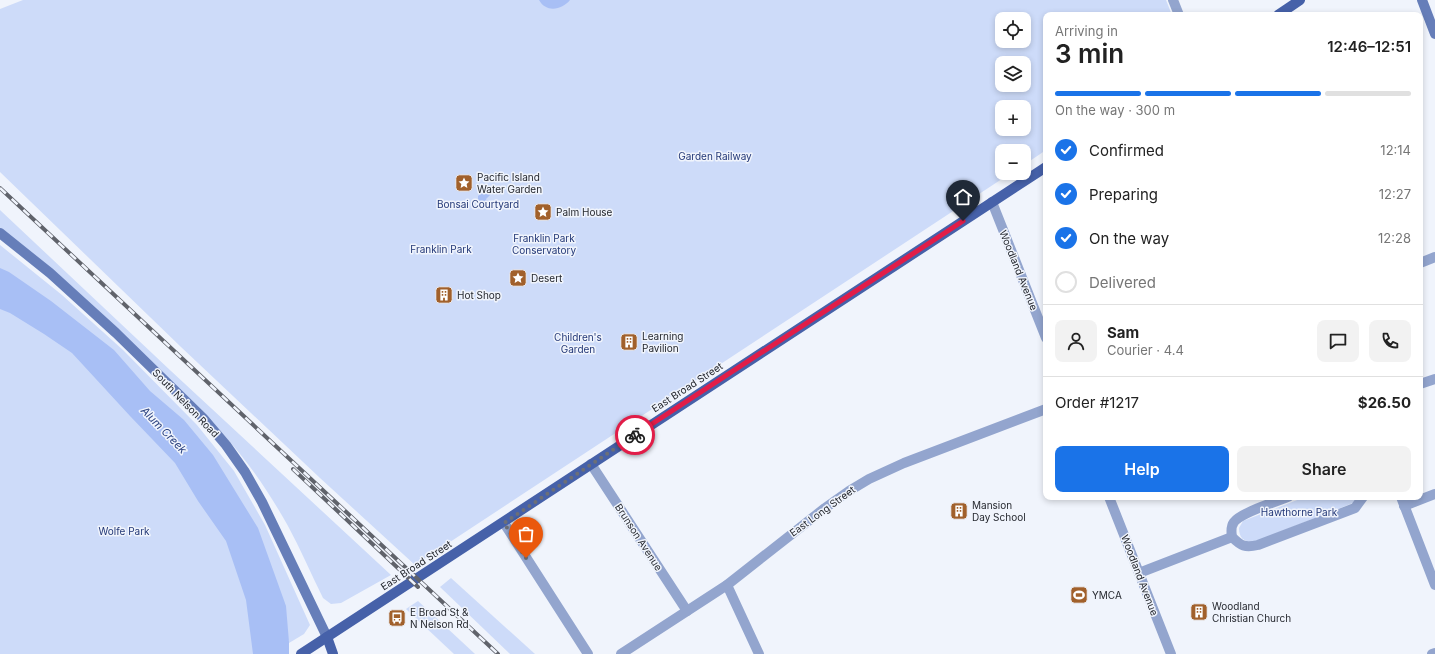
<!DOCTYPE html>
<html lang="en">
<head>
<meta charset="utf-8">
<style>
	body { margin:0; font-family:Inter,sans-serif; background:#f2f2f2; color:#222; height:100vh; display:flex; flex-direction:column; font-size:15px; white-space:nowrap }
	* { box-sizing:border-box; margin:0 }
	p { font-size:13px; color:#767676 }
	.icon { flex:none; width:22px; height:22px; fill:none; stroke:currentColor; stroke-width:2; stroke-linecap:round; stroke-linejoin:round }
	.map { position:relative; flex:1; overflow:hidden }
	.side { position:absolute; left:1043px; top:12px; width:380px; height:488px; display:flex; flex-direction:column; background:#fff; border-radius:8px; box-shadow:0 2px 6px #0003 }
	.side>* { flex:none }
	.tools { position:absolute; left:995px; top:12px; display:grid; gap:8px }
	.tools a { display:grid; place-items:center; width:36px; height:36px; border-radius:8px; background:#fff; box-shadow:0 2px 6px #0003; font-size:20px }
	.pin { position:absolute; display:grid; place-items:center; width:34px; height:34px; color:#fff; margin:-41px -17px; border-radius:50% 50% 50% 0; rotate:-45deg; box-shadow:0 0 4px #0007 }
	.pin .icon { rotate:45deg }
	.courier { position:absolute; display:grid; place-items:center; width:40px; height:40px; margin:-20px; border:3px solid #e11d48; border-radius:50%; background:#fff; color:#222; box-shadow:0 1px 5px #0007 }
	.head em { font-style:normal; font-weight:600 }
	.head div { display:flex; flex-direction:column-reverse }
	.head { display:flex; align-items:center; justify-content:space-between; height:68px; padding:0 12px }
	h1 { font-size:26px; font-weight:600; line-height:30px }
	.bar { display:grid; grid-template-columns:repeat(4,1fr); gap:6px 4px; align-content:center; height:48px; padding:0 12px }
	.bar i { height:5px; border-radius:3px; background:#e0e0e0 }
	.bar .current { background:#1a73e8 }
	.bar p { grid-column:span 4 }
	.line { display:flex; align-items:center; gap:10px; padding:0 12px; border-top:1px solid #e0e0e0 }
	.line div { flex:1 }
	.round { display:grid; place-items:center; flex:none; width:42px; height:42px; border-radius:8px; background:#f2f2f2 }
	ol { padding:0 12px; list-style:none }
	li { display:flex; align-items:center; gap:12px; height:44px }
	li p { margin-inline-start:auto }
	li .icon { padding:4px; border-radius:50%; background:#1a73e8; color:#fff; stroke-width:4 }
	li:last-child { color:#767676 }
	li i { width:22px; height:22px; border:2px solid #e0e0e0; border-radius:50% }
	.cta { display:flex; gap:8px; margin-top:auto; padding:8px 12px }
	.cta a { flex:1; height:46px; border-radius:8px; background:#1a73e8; color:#fff; font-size:16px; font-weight:600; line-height:46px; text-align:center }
	.cta a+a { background:#f2f2f2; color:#222 }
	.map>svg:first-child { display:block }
	.green { fill:#cddbf9; fill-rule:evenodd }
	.water { fill:#a8bff5 }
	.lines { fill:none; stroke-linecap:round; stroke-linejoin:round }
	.minor { stroke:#93a5ce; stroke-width:10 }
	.tertiary { stroke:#93a5ce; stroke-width:10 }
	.secondary { stroke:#667eb9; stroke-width:10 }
	.primary { stroke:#4661a9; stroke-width:10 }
	.rail-casing { stroke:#60636b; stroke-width:4 }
	.rail { stroke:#f0f4fc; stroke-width:2.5; stroke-dasharray:8; stroke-linecap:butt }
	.done { stroke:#6c6f77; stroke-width:4; stroke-dasharray:0 7.2 }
	.route { stroke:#e11d48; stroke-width:5 }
	.labels { text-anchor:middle; stroke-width:3; stroke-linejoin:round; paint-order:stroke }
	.park-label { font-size:10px; fill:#233877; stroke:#f0f4fc }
	.poi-label { font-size:10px; fill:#25282f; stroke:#f0f4fc; text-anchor:start }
	.street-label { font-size:10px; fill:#25282f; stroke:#f0f4fc }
	.water-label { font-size:11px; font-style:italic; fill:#2b4281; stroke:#f0f4fc }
</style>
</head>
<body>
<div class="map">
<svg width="1435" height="654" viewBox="0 0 1435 654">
	<rect width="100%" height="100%" fill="#f0f4fc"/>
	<!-- green -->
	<g class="green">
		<path d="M23,0h1143l6,15h-126v135l-22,15v-14h-22v22h9l-596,392 -95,-87 -139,-131 -181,-175v-163zM1002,19h22v22h-22zM1002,63h22v22h-22zM1002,107h22v22h-22z"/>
		<path d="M0,210l171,161 220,204 -50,28 -10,1 -8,-6c-12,-24 -22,-48 -35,-72 -19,-34 -42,-68 -69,-96l-219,-201z"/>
		<polygon points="0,245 62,295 123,350 197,425 234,471 265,525 310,625 304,634 289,643 289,640 266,654 0,654"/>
		<path d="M1305,497h54l-6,6 -96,38c-11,2 -18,-1 -18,-13l4,-7z"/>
		<polygon points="451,578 535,654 510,654 440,587"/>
		<polygon points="418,601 475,654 454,654 406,609"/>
	</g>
	<!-- water -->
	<g class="water">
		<path d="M539,0h31c-8,10 -24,13 -31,0z"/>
		<polygon points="490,191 491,194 486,199 489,206 483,208 483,203 478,200 478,196 482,193"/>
		<polygon points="0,268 9,272 51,301 114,350 150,391 184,420 213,455 258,528 286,606 289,642 289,654 253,654 246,600 226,541 198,501 175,463 130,416 72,353 44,334 10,313 0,309"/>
	</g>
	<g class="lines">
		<!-- minor -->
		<g class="minor">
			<polyline points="992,202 1046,338"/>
			<polyline points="1420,263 1435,257"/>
			<polyline points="1420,384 1435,379"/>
			<polyline points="591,464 687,611"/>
			<polyline points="1109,497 1171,654"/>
			<path d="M1288,497c-12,5 -46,15 -54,25 -3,4 -3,9 -2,15 9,9 13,11 26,8l97,-37 8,-11"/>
			<polyline points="1401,497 1435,585"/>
			<polyline points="1404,506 1435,494"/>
			<polyline points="504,523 588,654"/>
			<polyline points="1139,573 1232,537"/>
			<polyline points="727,585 759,654"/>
			<polyline points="621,654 727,585 825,508 849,491 869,479 904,463 1046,409"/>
			<polyline points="1432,654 1435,653"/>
		</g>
		<!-- tertiary -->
		<polyline class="tertiary" points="1173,0 1179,15"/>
		<!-- secondary -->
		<g class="secondary">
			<polyline points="1422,0 1435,34"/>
			<polyline points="0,233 50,273 116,333 203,418 226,445 245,472 262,502 327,637"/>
		</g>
		<!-- primary -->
		<g class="primary">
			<polyline points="1278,15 1300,0"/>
			<polyline points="327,637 333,654"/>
			<polyline points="301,654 1046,167"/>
		</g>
		<defs>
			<g id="rail">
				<polyline points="0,188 498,654"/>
				<polyline points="293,469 418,587"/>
			</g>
		</defs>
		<!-- rail casing -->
		<use href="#rail" class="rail-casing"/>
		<!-- rail -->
		<use href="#rail" class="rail"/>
	</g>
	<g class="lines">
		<!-- done -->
		<polyline class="done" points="526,558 504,523 635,435"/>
		<!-- route -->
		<polyline class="route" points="635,435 963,221"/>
	</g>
	<!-- icons -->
	<defs>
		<symbol id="sight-square" viewBox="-11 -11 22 22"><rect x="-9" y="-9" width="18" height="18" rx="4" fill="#a1602b" stroke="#f0f4fc"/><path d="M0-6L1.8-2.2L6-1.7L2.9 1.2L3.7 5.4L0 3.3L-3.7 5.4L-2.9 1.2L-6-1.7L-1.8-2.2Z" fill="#fff"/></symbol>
		<symbol id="building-square" viewBox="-11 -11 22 22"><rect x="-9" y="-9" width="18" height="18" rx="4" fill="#a1602b" stroke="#f0f4fc"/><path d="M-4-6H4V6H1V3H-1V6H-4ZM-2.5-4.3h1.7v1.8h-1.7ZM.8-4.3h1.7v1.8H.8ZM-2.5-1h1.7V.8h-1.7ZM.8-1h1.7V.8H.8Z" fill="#fff"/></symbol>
		<symbol id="stadium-square" viewBox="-11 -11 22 22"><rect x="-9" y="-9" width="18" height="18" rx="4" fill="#a1602b" stroke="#f0f4fc"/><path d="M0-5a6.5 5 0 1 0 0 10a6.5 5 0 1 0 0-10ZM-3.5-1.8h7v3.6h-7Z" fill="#fff"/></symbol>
		<symbol id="bus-square" viewBox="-11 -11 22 22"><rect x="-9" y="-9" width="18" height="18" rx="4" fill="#a1602b" stroke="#f0f4fc"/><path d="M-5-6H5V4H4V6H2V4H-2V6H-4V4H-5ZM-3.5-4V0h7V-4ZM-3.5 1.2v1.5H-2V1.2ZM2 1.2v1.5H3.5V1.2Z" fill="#fff"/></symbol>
	</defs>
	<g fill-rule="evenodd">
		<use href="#sight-square" x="454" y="173" width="20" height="20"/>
		<use href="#sight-square" x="533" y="202" width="20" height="20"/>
		<use href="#sight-square" x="508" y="268" width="20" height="20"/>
		<use href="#building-square" x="434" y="285" width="20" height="20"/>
		<use href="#building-square" x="619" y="332" width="20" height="20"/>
		<use href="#building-square" x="949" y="501" width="20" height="20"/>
		<use href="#stadium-square" x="1069" y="585" width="20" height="20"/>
		<use href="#building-square" x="1189" y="602" width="20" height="20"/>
		<use href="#bus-square" x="387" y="608" width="20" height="20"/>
	</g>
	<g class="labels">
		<!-- park labels -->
		<g class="park-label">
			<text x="715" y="160">Garden Railway</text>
			<text x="478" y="208">Bonsai Courtyard</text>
			<text x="544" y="242">Franklin Park<tspan x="544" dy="12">Conservatory</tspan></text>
			<text x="441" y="253">Franklin Park</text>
			<text x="578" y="341">Children's<tspan x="578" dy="12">Garden</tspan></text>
			<text x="1299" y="516">Hawthorne Park</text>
			<text x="124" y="535">Wolfe Park</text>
		</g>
		<!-- poi labels -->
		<g class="poi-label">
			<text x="477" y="181">Pacific Island<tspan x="477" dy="12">Water Garden</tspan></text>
			<text x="556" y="216">Palm House</text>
			<text x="531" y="282">Desert</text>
			<text x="457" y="299">Hot Shop</text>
			<text x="642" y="340">Learning<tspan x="642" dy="12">Pavilion</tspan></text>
			<text x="972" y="509">Mansion<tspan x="972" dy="12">Day School</tspan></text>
			<text x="1092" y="599">YMCA</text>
			<text x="1212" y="610">Woodland<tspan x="1212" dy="12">Christian Church</tspan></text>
			<text x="410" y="616">E Broad St &amp;<tspan x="410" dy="12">N Nelson Rd</tspan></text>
		</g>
		<!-- street labels -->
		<g class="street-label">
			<text transform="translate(1019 270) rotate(68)" y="4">Woodland Avenue</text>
			<text transform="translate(687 387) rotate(-33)" y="4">East Broad Street</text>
			<text transform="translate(186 403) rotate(46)" y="4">South Nelson Road</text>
			<text transform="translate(822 511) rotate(-36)" y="4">East Long Street</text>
			<text transform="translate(639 537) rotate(57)" y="4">Brunson Avenue</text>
			<text transform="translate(416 565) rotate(-33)" y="4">East Broad Street</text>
			<text transform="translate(1140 575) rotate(69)" y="4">Woodland Avenue</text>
		</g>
		<!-- water labels -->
		<g class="water-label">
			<text transform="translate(164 430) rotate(46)" y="4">Alum Creek</text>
		</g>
	</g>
</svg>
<div class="tools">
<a><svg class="icon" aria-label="locate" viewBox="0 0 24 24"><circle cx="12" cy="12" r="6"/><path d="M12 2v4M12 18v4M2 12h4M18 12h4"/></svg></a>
<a><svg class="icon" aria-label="layers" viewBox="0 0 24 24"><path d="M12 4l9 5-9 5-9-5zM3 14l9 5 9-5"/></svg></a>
<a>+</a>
<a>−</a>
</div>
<div class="pin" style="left:526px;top:558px;background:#ea580c"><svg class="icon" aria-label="bag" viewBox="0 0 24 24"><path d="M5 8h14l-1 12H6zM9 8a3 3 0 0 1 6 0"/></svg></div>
<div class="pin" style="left:963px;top:221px;background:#1f2937"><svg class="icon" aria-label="home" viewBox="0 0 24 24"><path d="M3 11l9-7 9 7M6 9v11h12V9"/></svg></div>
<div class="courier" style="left:635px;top:435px"><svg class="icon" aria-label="bike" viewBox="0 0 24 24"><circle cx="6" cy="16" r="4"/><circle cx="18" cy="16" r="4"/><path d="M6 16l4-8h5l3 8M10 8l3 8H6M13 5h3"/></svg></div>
<section class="side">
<div class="head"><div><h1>3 min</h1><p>Arriving in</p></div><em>12:46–12:51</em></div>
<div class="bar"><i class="current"></i><i class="current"></i><i class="current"></i><i></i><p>On the way · 300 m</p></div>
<ol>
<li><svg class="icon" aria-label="check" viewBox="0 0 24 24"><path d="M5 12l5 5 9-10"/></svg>Confirmed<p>12:14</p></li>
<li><svg class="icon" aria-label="check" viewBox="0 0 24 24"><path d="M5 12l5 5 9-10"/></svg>Preparing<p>12:27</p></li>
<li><svg class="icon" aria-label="check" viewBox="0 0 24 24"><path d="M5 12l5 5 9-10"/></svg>On the way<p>12:28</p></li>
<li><i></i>Delivered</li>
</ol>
<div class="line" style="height:72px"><a class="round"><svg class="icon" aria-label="person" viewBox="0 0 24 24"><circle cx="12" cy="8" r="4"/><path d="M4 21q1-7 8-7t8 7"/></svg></a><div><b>Sam</b><p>Courier · 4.4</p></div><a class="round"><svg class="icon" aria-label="chat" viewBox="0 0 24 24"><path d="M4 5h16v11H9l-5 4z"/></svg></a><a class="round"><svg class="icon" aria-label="phone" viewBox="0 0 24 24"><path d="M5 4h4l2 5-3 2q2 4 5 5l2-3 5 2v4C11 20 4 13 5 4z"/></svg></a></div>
<div class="line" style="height:52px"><div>Order #1217</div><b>$26.50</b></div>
<div class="cta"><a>Help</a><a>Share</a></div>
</section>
</div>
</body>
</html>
